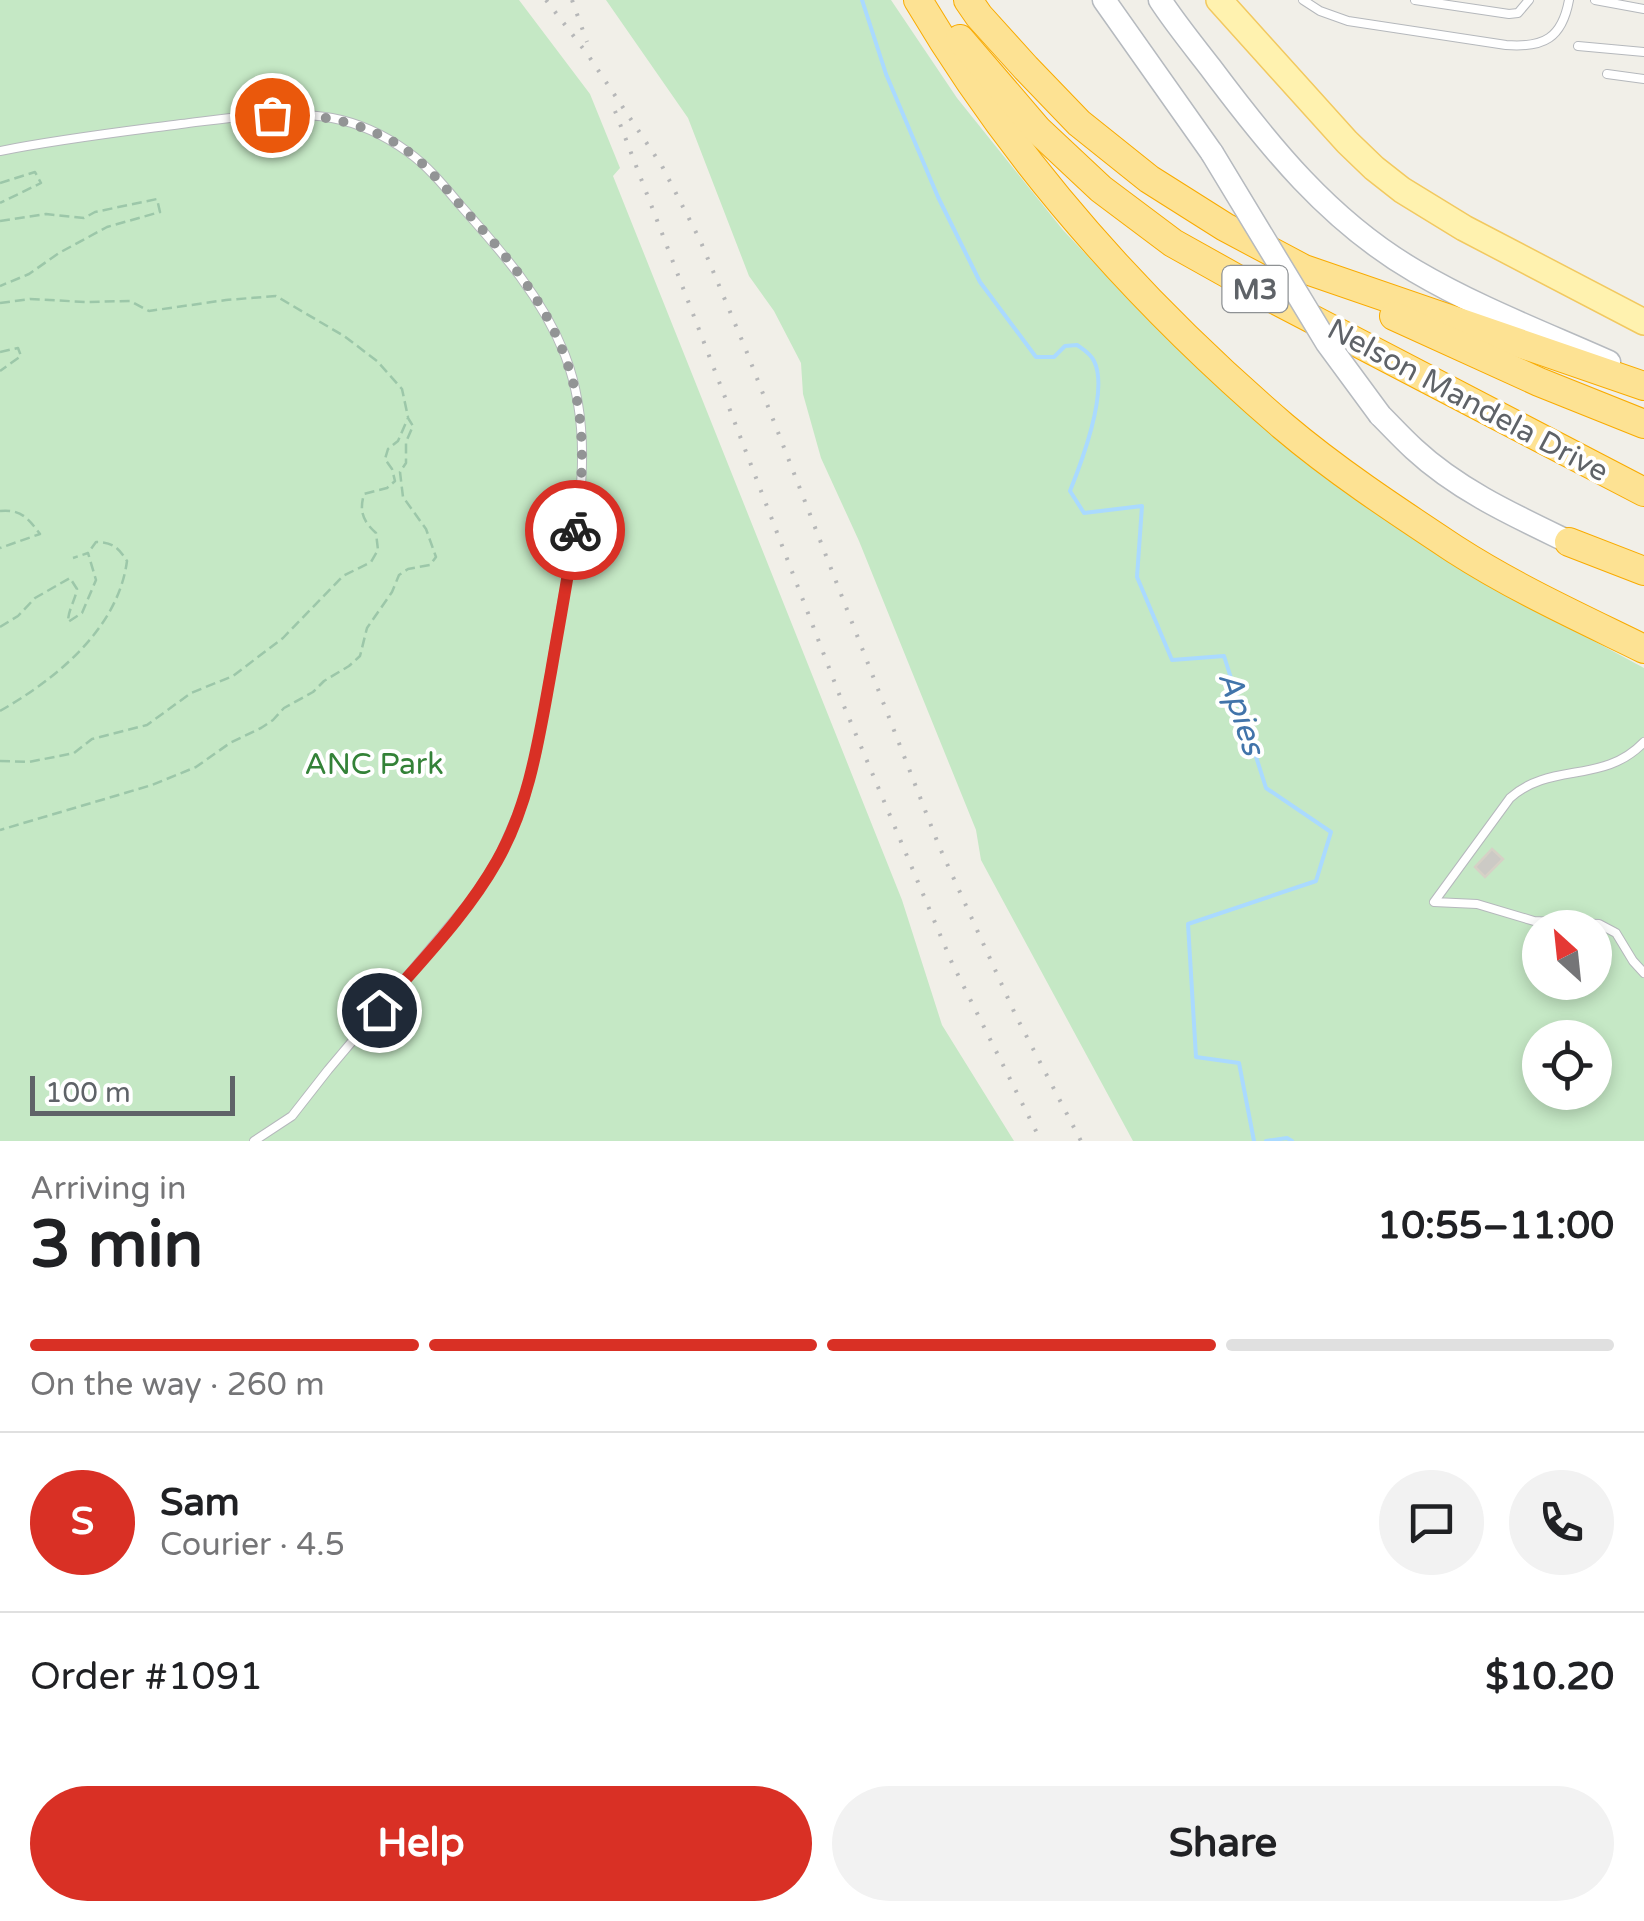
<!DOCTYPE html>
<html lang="en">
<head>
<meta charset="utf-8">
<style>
	body { margin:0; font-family:"Varela Round",sans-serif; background:#f2f2f2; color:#202124; height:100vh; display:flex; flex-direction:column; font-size:38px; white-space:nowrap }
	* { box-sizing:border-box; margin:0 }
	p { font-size:32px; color:#757577 }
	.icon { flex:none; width:55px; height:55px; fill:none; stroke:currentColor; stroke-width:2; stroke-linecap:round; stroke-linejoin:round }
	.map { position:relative; height:1141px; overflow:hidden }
	.sheet { display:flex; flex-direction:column; background:#fff; flex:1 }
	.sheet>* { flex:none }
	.needle { width:65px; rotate:333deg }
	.fabs { position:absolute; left:1522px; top:910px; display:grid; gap:20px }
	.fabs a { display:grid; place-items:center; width:90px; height:90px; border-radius:50%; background:#fff; box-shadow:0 5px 15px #0003; font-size:50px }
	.scale { position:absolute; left:30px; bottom:25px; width:205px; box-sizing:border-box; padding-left:10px; border:5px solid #5f6368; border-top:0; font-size:28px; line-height:35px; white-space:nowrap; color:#5f6368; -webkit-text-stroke:8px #fff; paint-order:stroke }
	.pin { position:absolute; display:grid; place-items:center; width:85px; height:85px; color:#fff; margin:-42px; border:5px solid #fff; border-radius:50%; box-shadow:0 2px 10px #0007 }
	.courier { position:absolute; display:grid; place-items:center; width:100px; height:100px; margin:-50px; border:8px solid #d93025; border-radius:50%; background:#fff; color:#222; box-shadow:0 2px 12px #0007 }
	.head em { font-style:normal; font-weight:800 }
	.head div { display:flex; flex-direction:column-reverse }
	.head { display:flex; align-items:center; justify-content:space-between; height:170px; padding:0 30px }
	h1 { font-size:65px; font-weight:800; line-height:75px }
	.bar { display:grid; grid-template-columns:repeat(4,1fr); gap:15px 10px; align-content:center; height:120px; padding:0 30px }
	.bar i { height:12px; border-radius:8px; background:#e0e0e0 }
	.bar .active { background:#d93025 }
	.bar p { grid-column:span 4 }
	.line { display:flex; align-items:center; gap:25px; padding:0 30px; border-top:2px solid #e0e0e0 }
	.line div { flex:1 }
	.round { display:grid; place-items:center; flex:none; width:105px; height:105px; border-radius:52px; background:#f2f2f2 }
	.cta { display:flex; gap:20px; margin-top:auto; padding:20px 30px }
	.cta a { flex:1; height:115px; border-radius:60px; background:#d93025; color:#fff; font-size:40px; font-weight:800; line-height:115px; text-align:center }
	.cta a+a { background:#f2f2f2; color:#202124 }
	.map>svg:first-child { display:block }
	.green { fill:#c5e8c5; fill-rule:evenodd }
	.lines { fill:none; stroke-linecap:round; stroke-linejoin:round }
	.stream { stroke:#aadaff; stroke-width:4 }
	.building { fill:#cccac5; stroke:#d6d1c6; stroke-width:2.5 }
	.lane-casing { stroke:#b5b8bc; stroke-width:10 }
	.secondary-casing { stroke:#b6babf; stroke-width:25 }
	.primary-casing { stroke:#f2c960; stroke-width:28 }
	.highway-casing { stroke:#f9ab00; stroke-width:30 }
	.path { stroke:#9cc7a9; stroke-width:2.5; stroke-dasharray:10 5; stroke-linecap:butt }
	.lane { stroke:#fff; stroke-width:8 }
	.secondary { stroke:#fff; stroke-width:22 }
	.primary { stroke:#fff2af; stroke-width:25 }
	.highway { stroke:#fde293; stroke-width:28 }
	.rail { stroke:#b6b7b8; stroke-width:4; stroke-dasharray:2.5 12; stroke-linecap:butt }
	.secondary-bridge-casing { stroke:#b6babf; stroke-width:25; stroke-linecap:butt }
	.secondary-bridge { stroke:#fff; stroke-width:22 }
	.done { stroke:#929495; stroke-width:10; stroke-dasharray:0 18 }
	.route { stroke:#d93025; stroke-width:12 }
	.labels { text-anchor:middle; stroke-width:8; stroke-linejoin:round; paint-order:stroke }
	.shield { fill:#fff; stroke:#8f9295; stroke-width:2.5 }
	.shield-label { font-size:28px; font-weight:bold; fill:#5f6368 }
	.street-label { font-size:30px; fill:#5f6368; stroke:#fff }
	.park-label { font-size:30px; fill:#348238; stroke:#fff }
	.water-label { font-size:32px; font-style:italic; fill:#4174aa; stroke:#fff }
</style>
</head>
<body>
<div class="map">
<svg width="1644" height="1141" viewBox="0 0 1644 1141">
	<rect width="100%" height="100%" fill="#f1efe8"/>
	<!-- green -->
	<g class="green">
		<polygon points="0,0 519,0 590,94 620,168 613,176 902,900 942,1025 1014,1141 0,1141"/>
		<path d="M606,0h285l66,98 106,132 82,87 87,81 292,205 120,65v473h-511l-152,-281 -5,-30 -117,-289 -38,-83 -18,-64 -2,-31 -27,-52 -25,-35 -61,-158zM1540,928h55v54h-55zM1540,1038h55v54h-55z"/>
	</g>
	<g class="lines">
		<!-- stream -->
		<g class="stream">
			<path d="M862,0l24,74 52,123 42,85 56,75h18l11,-11 12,-1c7,5 13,8 17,16 15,30 -12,100 -24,130l14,22 58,-7 -5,71 35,83 52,-4 42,132 65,44 -15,49 -128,43 8,133 43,6 15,78"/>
			<polyline points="1266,1141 1287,1138 1292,1141"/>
		</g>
	</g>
	<!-- building -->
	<polygon class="building" points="1492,849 1503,859 1485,877 1475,867"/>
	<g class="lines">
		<defs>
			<g id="lane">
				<path d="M1303,0l17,11 28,10 158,24c38,3 56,-7 63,-45"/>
				<polyline points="1415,0 1509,14 1518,13 1529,0"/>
				<polyline points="1595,0 1644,9"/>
				<polyline points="1578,46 1644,52"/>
				<polyline points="1607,74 1644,79"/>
				<path d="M0,151c60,-12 120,-19 181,-27 50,-6 101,-15 151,-6 27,5 54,18 76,34 21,15 37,35 53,54 41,46 81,91 104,149 18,47 20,100 14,150l-42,245 -12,47 -27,62 -26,40 -144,171 -36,46 -38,25"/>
				<path d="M1644,742c-41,43 -93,19 -134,56l-76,104 43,2 57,17 65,3 17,9 17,28 11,12"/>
			</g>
			<g id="secondary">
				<polyline points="1104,0 1212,153"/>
				<path d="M1160,0c15,23 33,45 50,67 59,79 119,154 205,204 61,36 129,62 194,91"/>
				<path d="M1380,415c11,11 22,23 34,34 44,41 101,67 155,93"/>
			</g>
			<polyline id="primary" points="1219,0 1347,142 1374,168 1402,190 1464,228 1644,322"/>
			<g id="highway">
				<path d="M918,0c95,161 223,304 365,426 53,45 114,85 173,124 59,38 125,68 188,99"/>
				<polyline points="968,0 979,16 1026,68 1079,123 1149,179 1225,227 1304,269 1644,386"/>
				<polyline points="960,39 1038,130 1101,189 1173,243 1266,295 1644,492"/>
				<polyline points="1394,316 1539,382 1644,424"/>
				<polyline points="1569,542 1644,571"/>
			</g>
		</defs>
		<!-- lane casing -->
		<use href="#lane" class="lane-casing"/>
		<!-- secondary casing -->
		<use href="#secondary" class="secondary-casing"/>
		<!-- primary casing -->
		<use href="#primary" class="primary-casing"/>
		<!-- highway casing -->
		<use href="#highway" class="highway-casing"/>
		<!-- path -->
		<g class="path">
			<polyline points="0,183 35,172 41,183 0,203"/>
			<polyline points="0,221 46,214 84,218 95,212 157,199 160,212 107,227 59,253 29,274 0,286"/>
			<polyline points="0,303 30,299 86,302 130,301 149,311 226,300 276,296 344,336 377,361 402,389 408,417"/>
			<polyline points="0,352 18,348 21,356 0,371"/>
			<path d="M0,511c21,-2 28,7 40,23l-40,14"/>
			<path d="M0,627l18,-11 17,-18 35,-20 7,11c-2,12 -9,21 -9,33l14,-9 14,-33 -8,-27 -15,5"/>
			<path d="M0,711c56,-32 118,-82 127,-150 -9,-14 -15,-19 -31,-19l-8,11"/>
			<path d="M0,761l29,1 45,-9 18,-14 55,-14 44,-32 42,-17 50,-38 60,-62 28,-14 7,-12 -2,-17c-13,-12 -17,-21 -12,-39l23,-6 8,-7 -3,-12 -7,-10 3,-10 10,-8 10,-23 5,8 -7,16v21l-6,9 3,25 23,32 10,28 -6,8 -22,4 -9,6 -7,17 -25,36 -7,28 -11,10 -25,15 -11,11 -29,16 -11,12 -12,8 -31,15 -34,24 -44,18 -152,45"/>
		</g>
		<!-- lane -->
		<use href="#lane" class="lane"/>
		<!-- secondary -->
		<use href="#secondary" class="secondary"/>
		<!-- primary -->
		<use href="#primary" class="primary"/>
		<!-- highway -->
		<use href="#highway" class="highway"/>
		<!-- rail -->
		<g class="rail">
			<polyline points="546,0 588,55 662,166 700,240 746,350 939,846 1016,1016 1081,1141"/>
			<polyline points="572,0 587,42"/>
			<polyline points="615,111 841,699 952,963 1041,1141"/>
		</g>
		<defs>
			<polyline id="secondary-bridge" points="1212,153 1327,343 1380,415"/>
		</defs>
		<!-- secondary-bridge casing -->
		<use href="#secondary-bridge" class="secondary-bridge-casing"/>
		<!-- secondary-bridge -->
		<use href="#secondary-bridge" class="secondary-bridge"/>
	</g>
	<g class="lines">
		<!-- done -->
		<path class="done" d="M272,115c41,-2 81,5 118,25 29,15 50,42 72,67 41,45 82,91 103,150 21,56 20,114 10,173"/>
		<!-- route -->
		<path class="route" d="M379,1010c40,-47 87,-94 118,-149 33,-58 42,-124 54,-189 8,-47 17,-95 24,-142"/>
	</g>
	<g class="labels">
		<!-- shield labels -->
		<rect class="shield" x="1222.5" y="266" width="65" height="46" rx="8"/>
		<g class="shield-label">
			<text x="1255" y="299">M3</text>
		</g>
		<!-- street labels -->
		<g class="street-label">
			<text transform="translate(1468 400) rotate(28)" y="10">Nelson Mandela Drive</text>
		</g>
		<!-- park labels -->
		<g class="park-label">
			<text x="374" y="774">ANC Park</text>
		</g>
		<!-- water labels -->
		<g class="water-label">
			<text transform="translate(1242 713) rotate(72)" y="11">Apies</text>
		</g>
	</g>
</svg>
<div class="fabs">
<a><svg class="needle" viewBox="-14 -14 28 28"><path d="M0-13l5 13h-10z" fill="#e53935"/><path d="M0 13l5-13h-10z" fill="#757577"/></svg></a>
<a><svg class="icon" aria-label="locate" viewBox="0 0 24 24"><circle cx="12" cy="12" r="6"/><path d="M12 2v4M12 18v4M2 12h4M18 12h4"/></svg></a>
</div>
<div class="scale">100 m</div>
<div class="pin" style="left:272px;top:115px;background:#ea580c"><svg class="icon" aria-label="bag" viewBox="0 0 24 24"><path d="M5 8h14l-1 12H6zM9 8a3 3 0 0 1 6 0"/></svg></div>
<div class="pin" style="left:379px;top:1010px;background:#1f2937"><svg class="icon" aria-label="home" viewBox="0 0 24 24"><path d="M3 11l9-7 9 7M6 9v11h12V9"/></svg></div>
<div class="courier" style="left:575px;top:530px"><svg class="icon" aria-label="bike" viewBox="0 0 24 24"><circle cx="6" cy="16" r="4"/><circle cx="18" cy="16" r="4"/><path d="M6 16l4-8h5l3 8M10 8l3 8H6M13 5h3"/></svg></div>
</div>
<section class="sheet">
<div class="head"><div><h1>3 min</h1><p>Arriving in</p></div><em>10:55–11:00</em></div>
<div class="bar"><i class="active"></i><i class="active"></i><i class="active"></i><i></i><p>On the way · 260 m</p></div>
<div class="line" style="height:180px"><b class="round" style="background:#d93025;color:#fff">S</b><div><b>Sam</b><p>Courier · 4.5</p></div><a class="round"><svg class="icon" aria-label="chat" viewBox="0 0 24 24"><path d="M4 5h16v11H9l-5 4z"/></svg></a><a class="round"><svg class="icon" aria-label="phone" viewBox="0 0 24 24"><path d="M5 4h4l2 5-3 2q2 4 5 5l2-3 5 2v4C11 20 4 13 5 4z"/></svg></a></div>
<div class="line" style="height:130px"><div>Order #1091</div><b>$10.20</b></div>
<div class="cta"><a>Help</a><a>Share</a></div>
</section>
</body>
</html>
